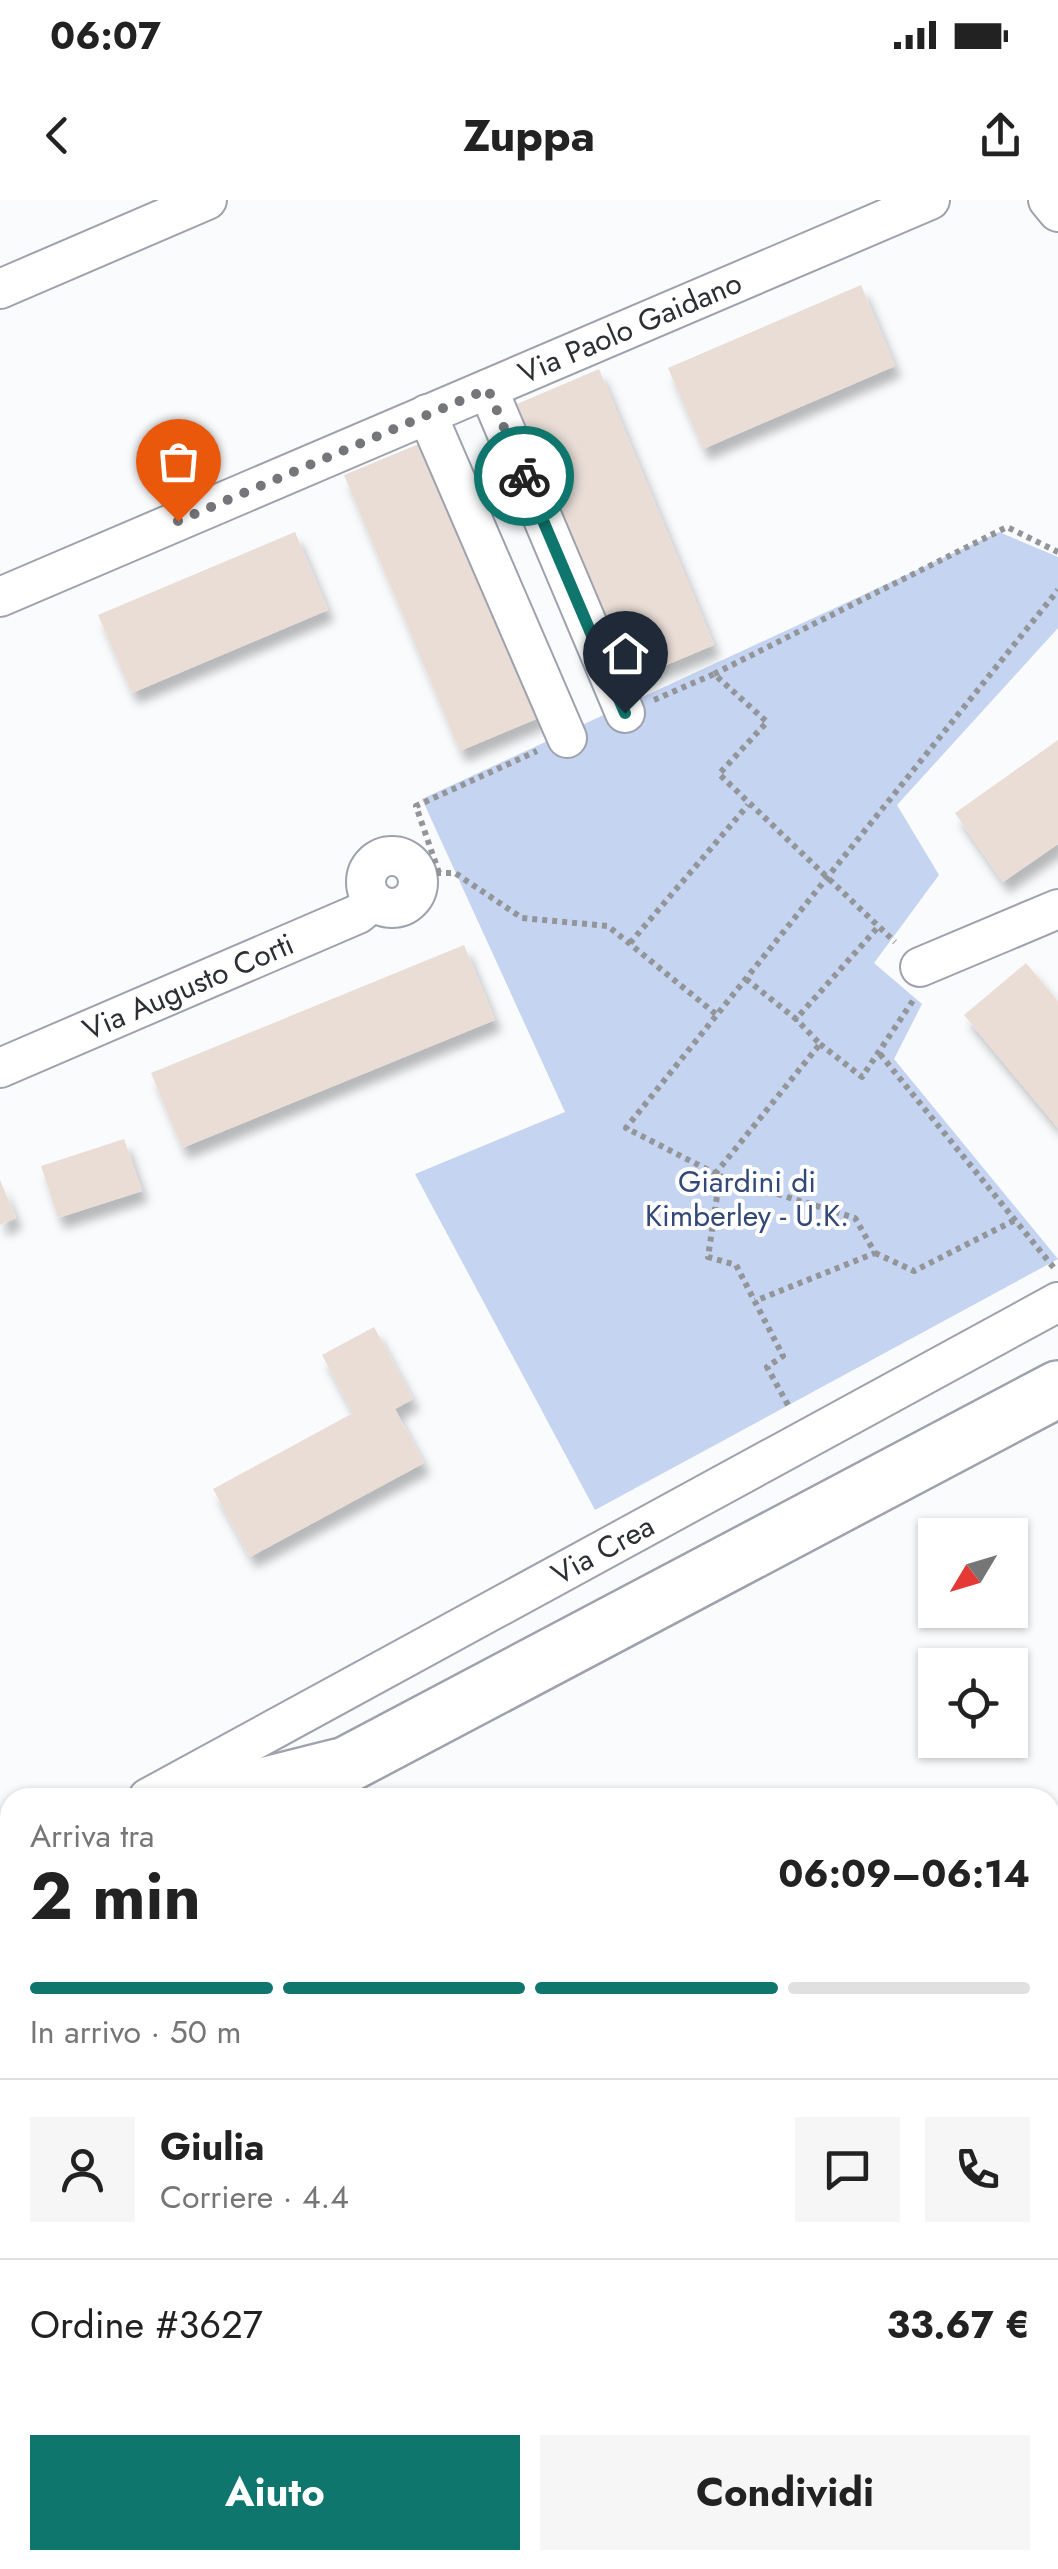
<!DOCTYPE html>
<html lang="it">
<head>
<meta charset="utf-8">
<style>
	body { margin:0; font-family:Jost,sans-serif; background:#f6f6f6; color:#222; height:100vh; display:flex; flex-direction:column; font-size:38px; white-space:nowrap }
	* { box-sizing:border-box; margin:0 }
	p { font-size:32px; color:#767676 }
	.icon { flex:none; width:55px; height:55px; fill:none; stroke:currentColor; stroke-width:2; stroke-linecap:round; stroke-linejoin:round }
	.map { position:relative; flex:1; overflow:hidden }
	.details { position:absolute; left:0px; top:1588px; width:1060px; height:782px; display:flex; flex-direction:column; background:#fff; border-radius:30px 30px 0 0; box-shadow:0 2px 8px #0004 }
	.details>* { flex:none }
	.needle { width:65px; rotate:232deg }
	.fabs { position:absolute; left:918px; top:1318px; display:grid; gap:20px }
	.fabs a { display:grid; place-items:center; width:110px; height:110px; border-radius:0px; background:#fff; box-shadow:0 2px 8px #0004; font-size:50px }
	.pin { position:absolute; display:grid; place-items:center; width:85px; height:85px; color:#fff; margin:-102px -42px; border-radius:50% 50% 50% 0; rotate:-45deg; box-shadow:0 0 10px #0007 }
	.pin .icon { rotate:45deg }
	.courier { position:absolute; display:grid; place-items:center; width:100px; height:100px; margin:-50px; border:8px solid #0f766e; border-radius:50%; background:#fff; color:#222; box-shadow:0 2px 12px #0007 }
	.overview em { font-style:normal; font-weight:700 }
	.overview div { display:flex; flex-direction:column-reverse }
	.overview { display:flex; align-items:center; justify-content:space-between; height:170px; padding:0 30px }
	h1 { font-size:65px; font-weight:700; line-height:75px }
	.bar { display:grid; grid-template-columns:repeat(4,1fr); gap:15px 10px; align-content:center; height:120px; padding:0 30px }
	.bar i { height:12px; border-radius:8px; background:#e0e0e0 }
	.bar .current { background:#0f766e }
	.bar p { grid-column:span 4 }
	.line { display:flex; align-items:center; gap:25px; padding:0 30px; border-top:2px solid #e0e0e0 }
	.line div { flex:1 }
	.round { display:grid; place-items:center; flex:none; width:105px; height:105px; border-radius:0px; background:#f6f6f6 }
	.primary-button { display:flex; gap:20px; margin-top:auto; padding:20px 30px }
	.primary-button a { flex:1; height:115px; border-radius:0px; background:#0f766e; color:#fff; font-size:40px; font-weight:700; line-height:115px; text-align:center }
	.primary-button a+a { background:#f6f6f6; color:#222 }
	.status { display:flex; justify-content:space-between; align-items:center; height:70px; padding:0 50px; background:#fff; direction:ltr }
	.status svg { height:28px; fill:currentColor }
	header { display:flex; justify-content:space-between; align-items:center; height:130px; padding:0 30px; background:#fff; font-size:45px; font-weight:700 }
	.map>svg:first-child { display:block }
	.green { fill:#c5d4f1 }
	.building { fill:#e9ddd6; filter:url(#shadow) }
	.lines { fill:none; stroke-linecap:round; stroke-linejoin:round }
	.street-casing { stroke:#9da2ad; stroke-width:42 }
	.secondary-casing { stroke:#9da2ad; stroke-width:60 }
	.path { stroke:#939598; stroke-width:6; stroke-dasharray:5 5; stroke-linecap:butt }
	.street { stroke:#fff; stroke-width:38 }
	.secondary { stroke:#fff; stroke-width:55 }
	.done { stroke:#74767a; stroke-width:10; stroke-dasharray:0 18 }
	.route { stroke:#0f766e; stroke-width:12 }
	.labels { text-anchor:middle; stroke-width:8; stroke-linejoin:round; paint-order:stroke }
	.street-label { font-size:30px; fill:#2c2f33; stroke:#fff }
	.park-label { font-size:30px; fill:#314878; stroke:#fff }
</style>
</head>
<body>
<div class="status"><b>06:07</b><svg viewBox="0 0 49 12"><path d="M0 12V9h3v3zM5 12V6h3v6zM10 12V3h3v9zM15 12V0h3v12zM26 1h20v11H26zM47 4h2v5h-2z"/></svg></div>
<header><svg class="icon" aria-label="back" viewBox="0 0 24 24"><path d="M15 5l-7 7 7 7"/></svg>Zuppa<svg class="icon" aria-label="share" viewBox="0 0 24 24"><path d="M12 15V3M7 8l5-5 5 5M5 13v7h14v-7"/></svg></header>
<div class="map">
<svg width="1058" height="2369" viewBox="0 0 1058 2369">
	<defs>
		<filter id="shadow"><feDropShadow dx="6" dy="11" stdDeviation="5" flood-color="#0004"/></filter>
	</defs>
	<rect width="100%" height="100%" fill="#fafbfd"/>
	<!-- green -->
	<polygon class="green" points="999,332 1058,357 1058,428 897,605 939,675 874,763 922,804 894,859 1058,1059 595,1310 415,974 565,912 422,599"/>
	<!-- building -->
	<g class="building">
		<polygon points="861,85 895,166 703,249 668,168"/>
		<polygon points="599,169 714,445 633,479 517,204"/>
		<polygon points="426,241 541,517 460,551 344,275"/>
		<polygon points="295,332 328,410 132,493 98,415"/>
		<polygon points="1058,540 1058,644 1003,682 955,613"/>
		<polygon points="464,745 495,820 182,948 151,873"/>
		<polygon points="1026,763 1058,801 1058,928 964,815"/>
		<polygon points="124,939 142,991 58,1018 41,966"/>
		<polygon points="0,980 16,1018 0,1025"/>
		<polygon points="374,1127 413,1199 395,1209 424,1263 250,1357 213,1289 353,1213 322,1155"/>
	</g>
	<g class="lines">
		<defs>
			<g id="street">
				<polyline points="1048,0 1058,12"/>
				<polyline points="0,89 207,0"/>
				<polyline points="488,189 625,513"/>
				<polyline points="427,214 567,538"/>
				<path id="s1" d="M0,397l930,-397"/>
				<circle cx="392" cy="682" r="26"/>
				<polyline points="920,767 1058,709"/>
				<path id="s2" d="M0,868l358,-154 16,-13"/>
				<path id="s3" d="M148,1598l910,-496"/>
			</g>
			<g id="secondary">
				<polyline points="215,1598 338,1567"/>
				<polyline points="300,1598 346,1565 1058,1189"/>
				<polyline points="0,1683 10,1676"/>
				<polyline points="0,1740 10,1736"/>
				<polyline points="0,1928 10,1953"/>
				<polyline points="172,2360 175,2369"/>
			</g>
		</defs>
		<!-- street casing -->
		<use href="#street" class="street-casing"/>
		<!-- secondary casing -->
		<use href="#secondary" class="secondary-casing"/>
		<!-- path -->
		<g class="path">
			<polyline points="714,474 1007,327 1058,352"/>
			<polyline points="654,500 714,474 767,522 719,574 895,742"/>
			<polyline points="416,673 455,673 522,718 608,726 717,815"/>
			<polyline points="439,673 416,606 537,551"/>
			<polyline points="630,743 748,605"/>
			<polyline points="746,779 796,819 879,726"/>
			<polyline points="820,844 862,877 914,799"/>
			<polyline points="880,854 1054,1068"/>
			<polyline points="715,974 820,844 796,819"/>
			<polyline points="720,976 855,1018 875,1053 755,1101"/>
			<polyline points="875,1053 914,1071 1015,1020"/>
			<polyline points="788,1205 767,1167 783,1156 736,1065 708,1057 720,976 626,928 1058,390"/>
			<polyline points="0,1799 10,1785"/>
		</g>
		<!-- street -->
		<use href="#street" class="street"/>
		<!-- secondary -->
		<use href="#secondary" class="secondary"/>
	</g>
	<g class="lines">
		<!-- done -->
		<polyline class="done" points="178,321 488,189 524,276"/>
		<!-- route -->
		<polyline class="route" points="524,276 625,513"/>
	</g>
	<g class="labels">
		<!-- street labels -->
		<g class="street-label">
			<text dy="10" stroke="none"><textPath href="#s1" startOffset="685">Via Paolo Gaidano</textPath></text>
			<text dy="10" stroke="none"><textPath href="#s2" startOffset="205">Via Augusto Corti</textPath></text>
			<text dy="10" stroke="none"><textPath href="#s3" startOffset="518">Via Crea</textPath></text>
		</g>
		<!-- park labels -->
		<g class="park-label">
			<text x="747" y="992">Giardini di<tspan x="747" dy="34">Kimberley - U.K.</tspan></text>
		</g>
	</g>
</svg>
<div class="fabs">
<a><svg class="needle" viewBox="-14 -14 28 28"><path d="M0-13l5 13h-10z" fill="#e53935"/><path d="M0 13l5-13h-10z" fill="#767676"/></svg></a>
<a><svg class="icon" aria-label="locate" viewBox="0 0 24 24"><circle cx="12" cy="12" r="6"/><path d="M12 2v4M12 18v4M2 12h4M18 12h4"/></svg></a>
</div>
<div class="pin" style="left:178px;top:321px;background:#ea580c"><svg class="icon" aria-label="bag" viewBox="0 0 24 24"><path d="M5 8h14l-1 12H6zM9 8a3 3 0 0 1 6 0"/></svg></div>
<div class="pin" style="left:625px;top:513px;background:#1f2937"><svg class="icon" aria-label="home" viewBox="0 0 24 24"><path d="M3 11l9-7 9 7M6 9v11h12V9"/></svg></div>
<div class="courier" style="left:524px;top:276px"><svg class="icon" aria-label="bike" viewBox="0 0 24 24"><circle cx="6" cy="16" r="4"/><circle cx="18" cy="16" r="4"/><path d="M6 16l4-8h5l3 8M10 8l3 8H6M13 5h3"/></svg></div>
<section class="details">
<div class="overview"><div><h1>2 min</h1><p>Arriva tra</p></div><em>06:09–06:14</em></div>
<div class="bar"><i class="current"></i><i class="current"></i><i class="current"></i><i></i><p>In arrivo · 50 m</p></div>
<div class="line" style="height:180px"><a class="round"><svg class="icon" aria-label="person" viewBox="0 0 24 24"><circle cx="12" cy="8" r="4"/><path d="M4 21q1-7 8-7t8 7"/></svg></a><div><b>Giulia</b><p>Corriere · 4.4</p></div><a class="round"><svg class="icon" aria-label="chat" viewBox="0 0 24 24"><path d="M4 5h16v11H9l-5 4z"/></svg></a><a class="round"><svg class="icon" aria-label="phone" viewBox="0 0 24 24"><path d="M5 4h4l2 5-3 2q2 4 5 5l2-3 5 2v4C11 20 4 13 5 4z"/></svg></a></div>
<div class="line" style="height:130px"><div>Ordine #3627</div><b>33.67 €</b></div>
<div class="primary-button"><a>Aiuto</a><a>Condividi</a></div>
</section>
</div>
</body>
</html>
